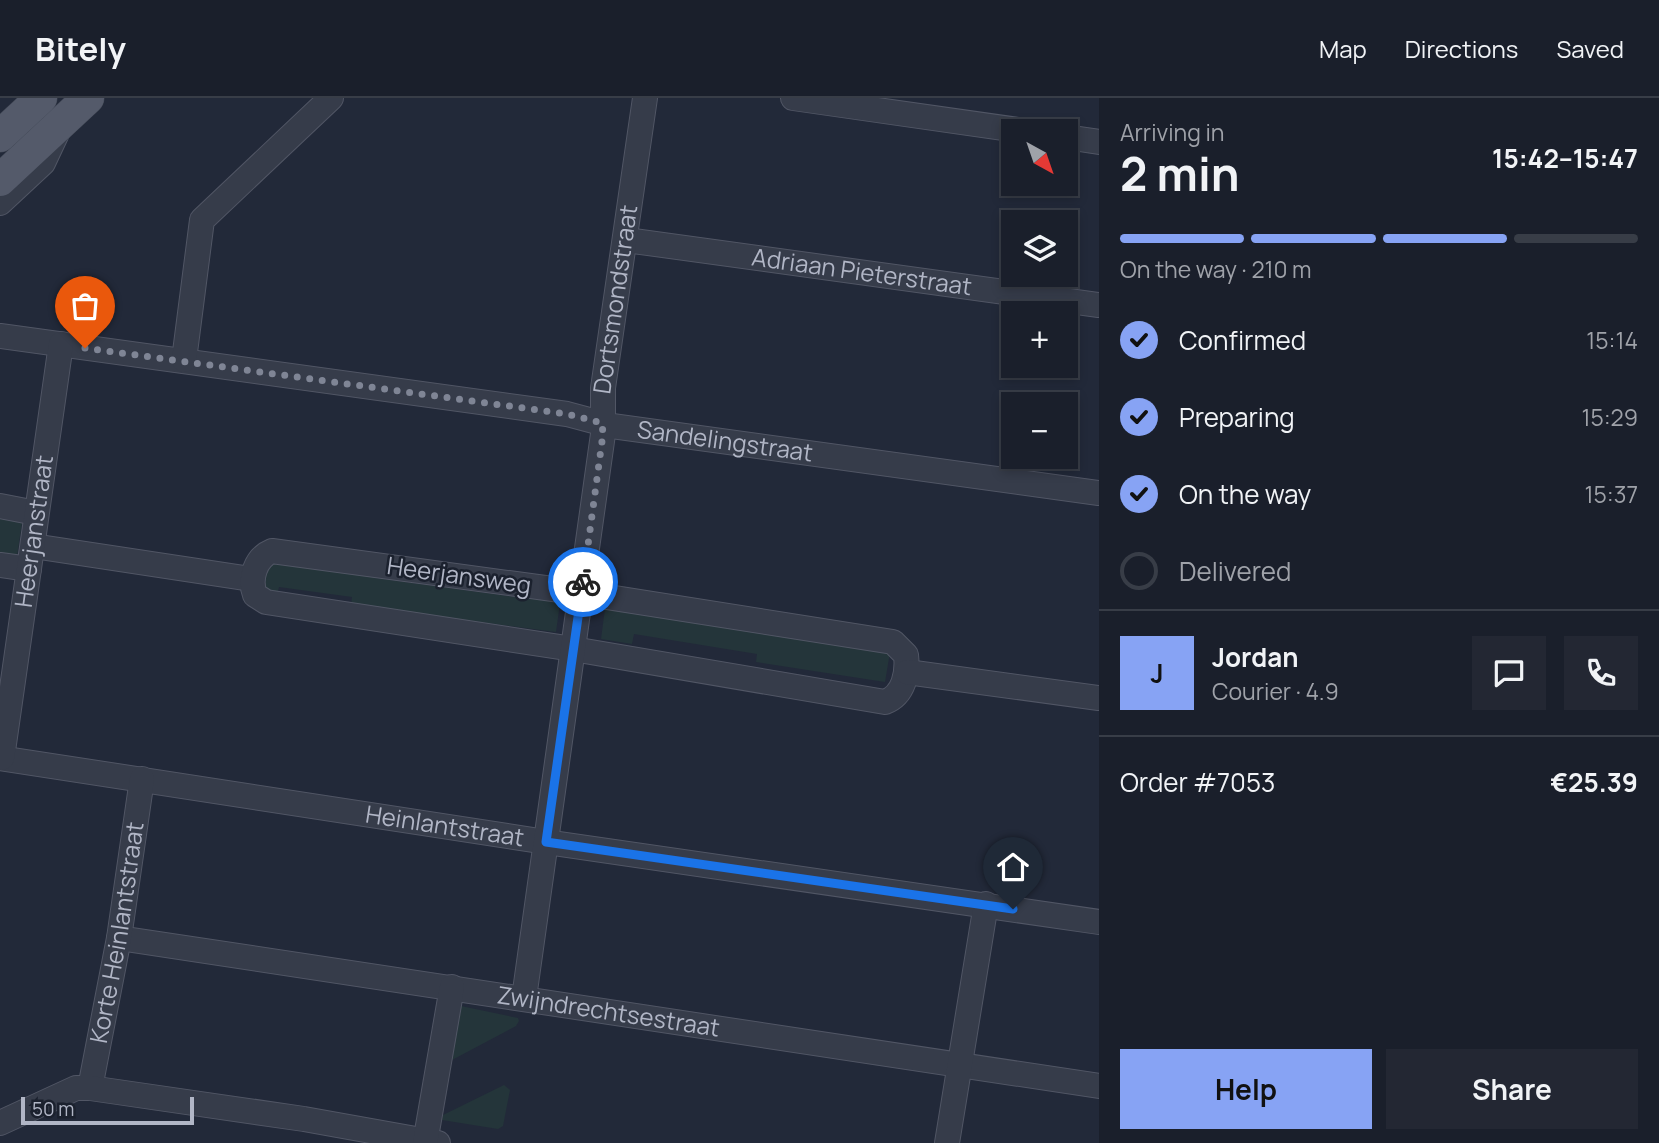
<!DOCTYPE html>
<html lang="en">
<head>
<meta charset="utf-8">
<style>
	body { margin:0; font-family:Manrope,sans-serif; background:#232733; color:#f1f3f6; height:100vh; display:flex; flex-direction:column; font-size:26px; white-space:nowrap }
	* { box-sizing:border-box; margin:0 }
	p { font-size:23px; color:#9fa2a9 }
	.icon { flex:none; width:38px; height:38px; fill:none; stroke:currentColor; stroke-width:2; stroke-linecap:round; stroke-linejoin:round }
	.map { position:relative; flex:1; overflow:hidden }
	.sheet { display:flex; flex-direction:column; background:#1a1f2b; width:560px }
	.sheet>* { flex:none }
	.needle { width:46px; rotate:140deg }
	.fabs { position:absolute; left:1001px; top:21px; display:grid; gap:14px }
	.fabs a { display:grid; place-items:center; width:77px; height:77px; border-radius:0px; background:#1a1f2b; box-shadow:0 4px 10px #0003,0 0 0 2px #383d47; font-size:35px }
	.scale { position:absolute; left:21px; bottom:18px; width:173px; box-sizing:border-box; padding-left:7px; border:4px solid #b1b6c6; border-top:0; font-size:19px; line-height:24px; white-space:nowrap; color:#b1b6c6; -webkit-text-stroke:5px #1b212e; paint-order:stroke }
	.pin { position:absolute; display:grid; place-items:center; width:60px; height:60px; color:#fff; margin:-72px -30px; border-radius:50% 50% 50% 0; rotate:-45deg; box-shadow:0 0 7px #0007 }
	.pin .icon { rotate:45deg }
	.courier { position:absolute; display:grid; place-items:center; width:70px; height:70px; margin:-35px; border:5px solid #1a73e8; border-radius:50%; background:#fff; color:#222; box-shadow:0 2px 9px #0007 }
	.overview em { font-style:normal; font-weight:700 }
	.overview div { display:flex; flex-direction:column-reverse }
	.overview { display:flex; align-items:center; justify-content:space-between; height:119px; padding:0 21px }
	h1 { font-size:46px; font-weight:700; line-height:52px }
	.bar { display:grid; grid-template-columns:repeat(4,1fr); gap:10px 7px; align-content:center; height:84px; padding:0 21px }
	.bar i { height:9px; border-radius:5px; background:#383d47 }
	.bar .current { background:#87a3f4 }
	.bar p { grid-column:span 4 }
	.line { display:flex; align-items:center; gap:18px; padding:0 21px; border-top:2px solid #383d47 }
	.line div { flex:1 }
	.round { display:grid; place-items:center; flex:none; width:74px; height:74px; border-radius:0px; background:#232733 }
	ol { padding:0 21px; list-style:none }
	li { display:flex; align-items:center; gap:21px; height:77px }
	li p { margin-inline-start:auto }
	li .icon { padding:7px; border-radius:50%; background:#87a3f4; color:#111; stroke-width:4 }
	li:last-child { color:#9fa2a9 }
	li i { width:38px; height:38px; border:4px solid #383d47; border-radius:50% }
	.cta { display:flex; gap:14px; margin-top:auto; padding:14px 21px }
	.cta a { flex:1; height:80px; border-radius:0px; background:#87a3f4; color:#111; font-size:28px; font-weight:700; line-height:80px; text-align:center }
	.cta a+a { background:#232733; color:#f1f3f6 }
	header { display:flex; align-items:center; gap:42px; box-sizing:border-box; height:98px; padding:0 35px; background:#1a1f2b; border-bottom:2px solid #383d47 }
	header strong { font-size:33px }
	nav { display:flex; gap:38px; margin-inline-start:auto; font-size:24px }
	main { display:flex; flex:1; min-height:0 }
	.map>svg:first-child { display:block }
	.green { fill:#24353a }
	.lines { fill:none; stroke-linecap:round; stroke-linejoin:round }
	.minor-casing { stroke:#515665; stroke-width:26 }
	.major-casing { stroke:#3f4553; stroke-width:33 }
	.minor { stroke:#363c4a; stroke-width:24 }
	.major { stroke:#545a6a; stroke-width:32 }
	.done { stroke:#7f8595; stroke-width:7; stroke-dasharray:0 12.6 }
	.route { stroke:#1a73e8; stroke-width:9 }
	.labels { text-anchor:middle; stroke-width:5; stroke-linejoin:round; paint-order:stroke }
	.street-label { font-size:24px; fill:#b1b6c6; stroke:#1b212e }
</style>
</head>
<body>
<header>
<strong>Bitely</strong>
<nav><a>Map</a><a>Directions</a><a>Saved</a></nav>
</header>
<main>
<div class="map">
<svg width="1099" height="1045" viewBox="0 0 1099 1045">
	<rect width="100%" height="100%" fill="#222939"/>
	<!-- green -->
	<g class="green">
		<polygon points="0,414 23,418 17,458 0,456"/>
		<polygon points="268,460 375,474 375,480 515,499 561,498 556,534 351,507 352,499 279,489 277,497 264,495"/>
		<polygon points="606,503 871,553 891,548 885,584 756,564 757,556 634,536 632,546 601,541"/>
		<polygon points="461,908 518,920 519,923 516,928 452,962 449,956"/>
		<polygon points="504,987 510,992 503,1028 498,1031 442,1022 443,1017"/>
	</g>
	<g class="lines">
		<defs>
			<g id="minor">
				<polyline points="793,0 1025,33"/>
				<polyline points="1066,39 1099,44"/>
				<polyline points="0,105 43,65 58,33"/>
				<path id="s1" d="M626,142l473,65"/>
				<path id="s2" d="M0,238l567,78 45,12 487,67"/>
				<polyline points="184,262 202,122 331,0"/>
				<polyline points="0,408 36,415"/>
				<polyline points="33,448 251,481"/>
				<path d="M272,453l310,42 311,49 13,13c2,18 -2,40 -21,47l-312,-53 -307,-47 -11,-7c-6,-16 0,-37 17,-44z"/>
				<polyline points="0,467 29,471"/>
				<polyline points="907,574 1099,600"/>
				<path id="s3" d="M0,660l546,84 553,80"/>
				<path id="s4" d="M2,660l59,-414"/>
				<path id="s5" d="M119,840l980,148"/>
				<path id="s6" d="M524,900l79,-564v-46l42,-290"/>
				<path id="s7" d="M90,990l29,-150 23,-159"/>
				<polyline points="0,1025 76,990 90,990 304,1021 438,1045"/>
				<polyline points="425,1045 452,889"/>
				<polyline points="947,1045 986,806"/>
			</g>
			<g id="major">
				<polyline points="0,38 41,0"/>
				<polyline points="0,82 88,0"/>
			</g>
		</defs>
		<!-- minor casing -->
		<use href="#minor" class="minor-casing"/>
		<!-- major casing -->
		<use href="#major" class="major-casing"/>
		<!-- minor -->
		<use href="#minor" class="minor"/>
		<!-- major -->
		<use href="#major" class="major"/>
	</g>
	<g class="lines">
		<!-- done -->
		<polyline class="done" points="85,250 567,316 602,325 603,336 583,484"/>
		<!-- route -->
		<polyline class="route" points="583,484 546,744 1013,811"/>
	</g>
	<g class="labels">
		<!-- street labels -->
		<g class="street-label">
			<text dy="8" stroke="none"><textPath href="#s1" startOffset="238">Adriaan Pieterstraat</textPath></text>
			<text dy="8" stroke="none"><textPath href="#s6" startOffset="705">Dortsmondstraat</textPath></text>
			<text dy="8" stroke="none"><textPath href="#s2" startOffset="733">Sandelingstraat</textPath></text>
			<text dy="8" stroke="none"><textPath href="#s4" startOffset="229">Heerjanstraat</textPath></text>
			<text transform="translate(459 478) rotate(8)" y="8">Heerjansweg</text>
			<text dy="8" stroke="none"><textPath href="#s3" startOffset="450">Heinlantstraat</textPath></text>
			<text dy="8" stroke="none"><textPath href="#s7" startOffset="158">Korte Heinlantstraat</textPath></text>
			<text dy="8" stroke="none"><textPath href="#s5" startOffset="495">Zwijndrechtsestraat</textPath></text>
		</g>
	</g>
</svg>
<div class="fabs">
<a><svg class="needle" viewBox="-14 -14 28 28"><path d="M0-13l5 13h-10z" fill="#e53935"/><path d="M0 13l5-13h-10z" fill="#9fa2a9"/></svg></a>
<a><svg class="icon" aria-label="layers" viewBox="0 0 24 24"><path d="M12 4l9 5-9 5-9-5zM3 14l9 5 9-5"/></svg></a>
<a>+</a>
<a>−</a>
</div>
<div class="scale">50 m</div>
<div class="pin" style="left:85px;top:250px;background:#ea580c"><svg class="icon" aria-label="bag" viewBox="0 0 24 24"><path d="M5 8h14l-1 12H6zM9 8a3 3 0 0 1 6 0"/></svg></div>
<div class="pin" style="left:1013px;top:811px;background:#1f2937"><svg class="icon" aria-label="home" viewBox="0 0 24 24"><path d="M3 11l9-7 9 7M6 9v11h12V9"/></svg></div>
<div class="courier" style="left:583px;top:484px"><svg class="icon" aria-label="bike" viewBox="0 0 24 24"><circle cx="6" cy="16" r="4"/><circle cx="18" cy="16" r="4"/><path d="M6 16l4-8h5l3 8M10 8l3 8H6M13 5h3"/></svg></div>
</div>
<section class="sheet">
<div class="overview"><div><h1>2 min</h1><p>Arriving in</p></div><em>15:42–15:47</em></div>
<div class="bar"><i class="current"></i><i class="current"></i><i class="current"></i><i></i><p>On the way · 210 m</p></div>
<ol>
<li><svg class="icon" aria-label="check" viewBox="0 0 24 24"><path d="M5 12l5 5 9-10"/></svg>Confirmed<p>15:14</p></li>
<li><svg class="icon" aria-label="check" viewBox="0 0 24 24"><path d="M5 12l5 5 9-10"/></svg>Preparing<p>15:29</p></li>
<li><svg class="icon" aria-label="check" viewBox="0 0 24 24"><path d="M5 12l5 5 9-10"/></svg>On the way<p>15:37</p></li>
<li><i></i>Delivered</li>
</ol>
<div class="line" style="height:126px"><b class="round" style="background:#87a3f4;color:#111">J</b><div><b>Jordan</b><p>Courier · 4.9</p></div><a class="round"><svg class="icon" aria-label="chat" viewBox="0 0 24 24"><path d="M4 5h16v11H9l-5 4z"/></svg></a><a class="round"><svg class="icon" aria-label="phone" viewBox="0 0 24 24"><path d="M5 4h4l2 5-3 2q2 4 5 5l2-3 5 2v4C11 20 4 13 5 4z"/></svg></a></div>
<div class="line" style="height:91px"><div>Order #7053</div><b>€25.39</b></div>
<div class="cta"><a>Help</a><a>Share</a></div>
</section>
</main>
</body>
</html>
